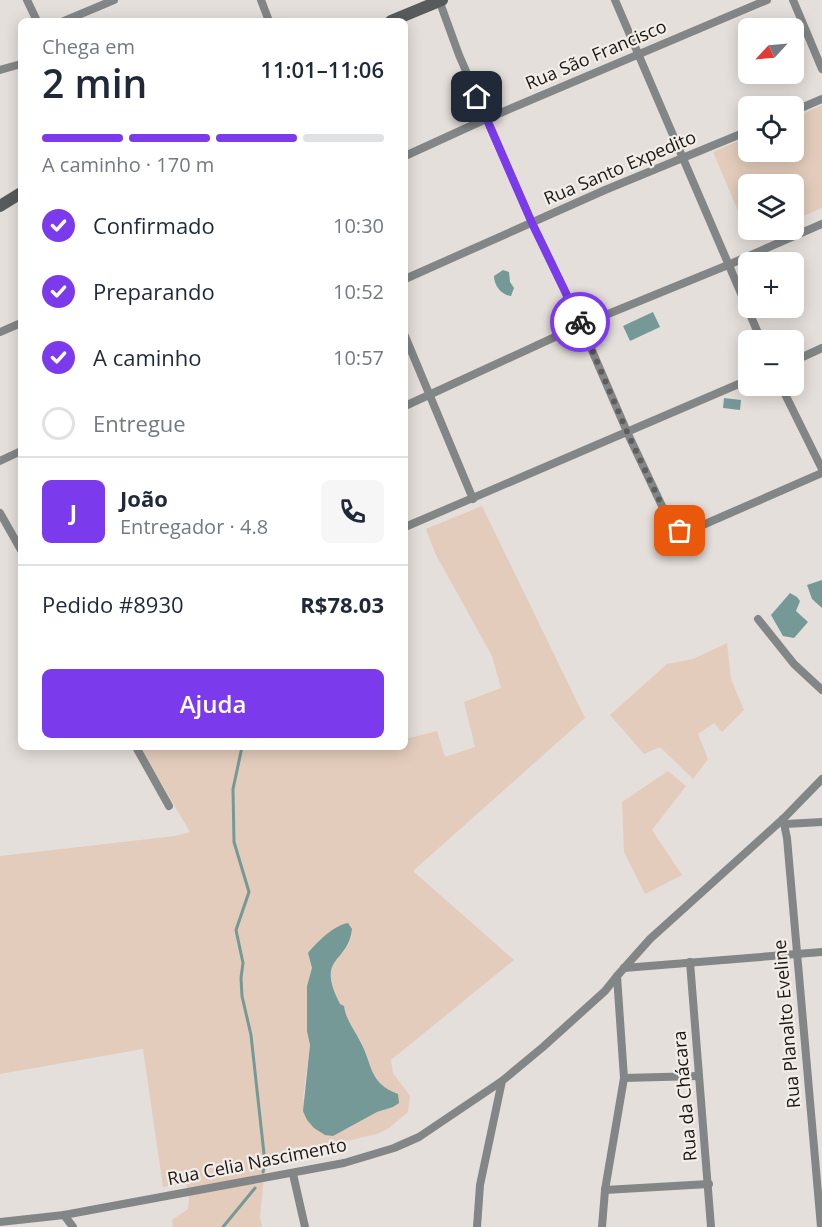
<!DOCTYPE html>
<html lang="pt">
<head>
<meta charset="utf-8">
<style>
	body { margin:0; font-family:"Open Sans",sans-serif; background:#f6f6f7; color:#1f2937; height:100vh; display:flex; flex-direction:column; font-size:22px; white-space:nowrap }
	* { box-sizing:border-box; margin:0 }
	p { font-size:20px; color:#747a83 }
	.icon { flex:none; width:33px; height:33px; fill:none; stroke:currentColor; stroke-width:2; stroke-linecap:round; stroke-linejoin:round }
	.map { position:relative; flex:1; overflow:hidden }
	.details { position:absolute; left:18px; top:18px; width:390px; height:732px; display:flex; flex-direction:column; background:#fff; border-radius:9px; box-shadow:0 3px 15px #0003 }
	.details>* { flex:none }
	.needle { width:39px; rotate:244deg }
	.controls { position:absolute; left:738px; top:18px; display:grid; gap:12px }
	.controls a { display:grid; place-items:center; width:66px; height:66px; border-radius:9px; background:#fff; box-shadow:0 3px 15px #0003; font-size:30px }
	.pin { position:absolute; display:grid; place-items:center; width:51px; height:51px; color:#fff; margin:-26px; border-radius:12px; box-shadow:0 3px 9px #0006 }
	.courier { position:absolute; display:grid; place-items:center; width:60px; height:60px; margin:-30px; border:4px solid #7c3aed; border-radius:50%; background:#fff; color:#222; box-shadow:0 2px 8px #0007 }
	.head em { font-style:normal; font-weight:600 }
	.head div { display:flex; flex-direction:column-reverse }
	.head { display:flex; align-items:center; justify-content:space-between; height:102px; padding:0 24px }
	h1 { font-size:39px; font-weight:600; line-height:45px }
	.bar { display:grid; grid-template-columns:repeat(4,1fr); gap:9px 6px; align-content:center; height:72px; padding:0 24px }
	.bar i { height:8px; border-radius:4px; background:#e0e1e3 }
	.bar .active { background:#7c3aed }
	.bar p { grid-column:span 4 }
	.line { display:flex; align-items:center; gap:15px; padding:0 24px; border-top:2px solid #e0e1e3 }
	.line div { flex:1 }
	.round { display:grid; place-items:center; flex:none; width:63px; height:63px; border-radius:9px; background:#f6f6f7 }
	ol { padding:0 24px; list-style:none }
	li { display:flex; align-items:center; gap:18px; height:66px }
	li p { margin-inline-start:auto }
	li .icon { padding:6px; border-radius:50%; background:#7c3aed; color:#fff; stroke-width:4 }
	li:last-child { color:#747a83 }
	li i { width:33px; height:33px; border:3px solid #e0e1e3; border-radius:50% }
	.button { display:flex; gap:12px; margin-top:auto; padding:12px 24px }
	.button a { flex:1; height:69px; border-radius:9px; background:#7c3aed; color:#fff; font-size:24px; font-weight:600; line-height:69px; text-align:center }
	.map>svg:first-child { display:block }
	.green { fill:#e3ccbb; fill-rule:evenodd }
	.water { fill:#749996 }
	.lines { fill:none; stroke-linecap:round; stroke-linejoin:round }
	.stream { stroke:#749996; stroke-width:3 }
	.minor { stroke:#838686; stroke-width:8 }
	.secondary { stroke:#575b5b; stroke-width:12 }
	.done { stroke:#605d5a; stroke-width:6; stroke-dasharray:0 10.8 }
	.route { stroke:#7c3aed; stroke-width:8 }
	.labels { text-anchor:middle; stroke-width:4.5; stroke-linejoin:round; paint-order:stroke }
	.street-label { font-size:18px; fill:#191715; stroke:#f3ede8 }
</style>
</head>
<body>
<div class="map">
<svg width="822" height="1227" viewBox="0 0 822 1227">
	<rect width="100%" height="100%" fill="#e5dfdb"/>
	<!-- green -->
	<g class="green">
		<polygon points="822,105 822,208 794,220 794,184 748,184 748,230 772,230 750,239 713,152 748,137 748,152 794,152 794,118"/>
		<path d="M482,506l103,212 -172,153 101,89 -123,100 2,13 17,23 -2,16 -19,16 -12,6 -61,14 -21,-1 -26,17 -5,12 -4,41 2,10h-89l-1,-7 16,-11 1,-10 -3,-16 -23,4 -20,-138 -143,25v-218l175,-20 15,-4 -50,-85h265v-8l32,-8 8,26 30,-10 -11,-45 37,-14 -9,-32 -57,-103 -9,-24zM337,928l15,1c-2,35 -37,25 -12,75l4,2c2,13 9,23 16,34 10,17 10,41 30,51l3,16 -16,5 -31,17 -43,-30 7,-54 -3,-30v-29l5,-18 -4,-15c9,-10 18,-16 29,-25z"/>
		<polygon points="727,643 731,679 744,710 722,732 714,723 698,734 708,759 693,779 660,747 644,754 610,715 667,664 693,659"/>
		<polygon points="668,771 686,786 652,830 682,875 645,894 624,852 622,802"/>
	</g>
	<!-- water -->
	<g class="water">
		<path d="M503,270l6,2 1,10 4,6 -3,8c-10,-1 -17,-11 -17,-20z"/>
		<polygon points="653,312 660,327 630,341 623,326"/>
		<polygon points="724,398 741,400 740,410 723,408"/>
		<polygon points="822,580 822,608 812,599 807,585"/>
		<polygon points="790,593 797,597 800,601 796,611 808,622 794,638 783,636 771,615"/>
		<path d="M348,923l4,6c-4,36 -37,26 -12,75l4,2c2,14 10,23 16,35 13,23 8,42 38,53l1,9 -6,4 -16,5 -44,24 -8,-1 -11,-7 -7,-8 -4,-9 7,-66 -3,-14v-45l5,-18 -4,-15c8,-10 26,-28 40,-30z"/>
	</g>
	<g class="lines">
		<!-- stream -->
		<g class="stream">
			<polyline points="242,747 233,789 234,842 249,892 236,930 243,963 241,978 242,996 251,1035 265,1163 263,1172"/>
			<polyline points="223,1227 255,1188"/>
		</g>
		<!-- minor -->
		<g class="minor">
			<polyline points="27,0 37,21"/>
			<polyline points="261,0 269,21"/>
			<polyline points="439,0 459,55 532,223 581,325 628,434 662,506 675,529 684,532 689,531 822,473"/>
			<polyline points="615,0 761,340"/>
			<polyline points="793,0 822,69"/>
			<polyline points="64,21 114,0"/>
			<polyline points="0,70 21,64"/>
			<polyline points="794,111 822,99"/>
			<polyline points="405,156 486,119 767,0"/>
			<polyline points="405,279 605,190 748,131"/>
			<polyline points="0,332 21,323"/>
			<polyline points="405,336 473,499"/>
			<polyline points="794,361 822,348"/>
			<polyline points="781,386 822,469"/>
			<polyline points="405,406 581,325 728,265 822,224"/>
			<polyline points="0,461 21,451"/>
			<polyline points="0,513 21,550"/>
			<polyline points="405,527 748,380"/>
			<polyline points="758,619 794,664 822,690"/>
			<polyline points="136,747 169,806"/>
			<polyline points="783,819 787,838 821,1227"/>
			<polyline points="786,824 822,822"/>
			<polyline points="690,962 711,1227"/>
			<polyline points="624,968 822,952"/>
			<polyline points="624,1078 699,1076"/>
			<polyline points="293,1174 305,1227"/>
			<polyline points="605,1190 709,1184"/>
			<polyline points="64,1215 73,1227"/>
			<polyline points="0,1222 64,1215 344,1163 394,1148 419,1137 502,1081"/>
			<polyline points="477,1227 480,1185 502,1081 543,1047 605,991 617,976"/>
			<polyline points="602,1227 605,1190 624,1078 617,976 650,939 783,819 822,779"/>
		</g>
		<!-- secondary -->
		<g class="secondary">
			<polyline points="391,21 442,0"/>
			<polyline points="0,206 21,193"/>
		</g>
	</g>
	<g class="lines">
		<!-- done -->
		<polyline class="done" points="580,322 628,434 662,506 671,525 675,529 680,531"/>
		<!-- route -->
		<polyline class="route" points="477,97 532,223 580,322"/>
	</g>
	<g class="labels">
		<!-- street labels -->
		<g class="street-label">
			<text transform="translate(596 55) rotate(-23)" y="6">Rua São Francisco</text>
			<text transform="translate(620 168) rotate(-23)" y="6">Rua Santo Expedito</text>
			<text transform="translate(787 1024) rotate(-95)" y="6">Rua Planalto Eveline</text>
			<text transform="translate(685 1096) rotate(-95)" y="6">Rua da Chácara</text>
			<text transform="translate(257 1162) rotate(-11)" y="6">Rua Celia Nascimento</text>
		</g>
	</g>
</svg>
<div class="controls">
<a><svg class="needle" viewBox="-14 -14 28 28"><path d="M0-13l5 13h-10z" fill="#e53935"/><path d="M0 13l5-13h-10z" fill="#747a83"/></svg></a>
<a><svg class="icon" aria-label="locate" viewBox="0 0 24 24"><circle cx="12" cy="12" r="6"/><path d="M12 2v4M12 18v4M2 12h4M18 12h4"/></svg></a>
<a><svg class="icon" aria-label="layers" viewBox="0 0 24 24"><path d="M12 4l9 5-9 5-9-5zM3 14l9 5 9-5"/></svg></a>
<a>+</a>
<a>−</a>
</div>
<div class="pin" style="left:680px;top:531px;background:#ea580c"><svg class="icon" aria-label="bag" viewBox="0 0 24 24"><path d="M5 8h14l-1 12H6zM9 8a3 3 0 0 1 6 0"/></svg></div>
<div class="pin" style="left:477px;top:97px;background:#1f2937"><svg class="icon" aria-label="home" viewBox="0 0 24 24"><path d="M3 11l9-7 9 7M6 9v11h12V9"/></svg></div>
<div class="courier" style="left:580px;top:322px"><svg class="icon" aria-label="bike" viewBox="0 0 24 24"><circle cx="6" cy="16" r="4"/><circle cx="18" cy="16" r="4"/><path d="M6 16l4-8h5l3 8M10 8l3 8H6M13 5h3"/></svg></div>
<section class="details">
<div class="head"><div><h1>2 min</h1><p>Chega em</p></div><em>11:01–11:06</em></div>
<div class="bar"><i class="active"></i><i class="active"></i><i class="active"></i><i></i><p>A caminho · 170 m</p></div>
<ol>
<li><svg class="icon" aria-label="check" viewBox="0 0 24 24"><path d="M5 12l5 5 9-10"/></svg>Confirmado<p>10:30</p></li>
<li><svg class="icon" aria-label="check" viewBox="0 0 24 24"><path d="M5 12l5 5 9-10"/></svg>Preparando<p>10:52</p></li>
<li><svg class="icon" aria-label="check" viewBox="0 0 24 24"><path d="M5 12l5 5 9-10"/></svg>A caminho<p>10:57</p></li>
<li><i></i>Entregue</li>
</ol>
<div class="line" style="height:108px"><b class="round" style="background:#7c3aed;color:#fff">J</b><div><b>João</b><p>Entregador · 4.8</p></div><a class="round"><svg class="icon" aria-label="phone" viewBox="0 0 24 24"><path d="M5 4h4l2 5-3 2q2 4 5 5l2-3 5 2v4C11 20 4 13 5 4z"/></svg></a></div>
<div class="line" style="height:78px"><div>Pedido #8930</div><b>R$78.03</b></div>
<div class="button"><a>Ajuda</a></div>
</section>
</div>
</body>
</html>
